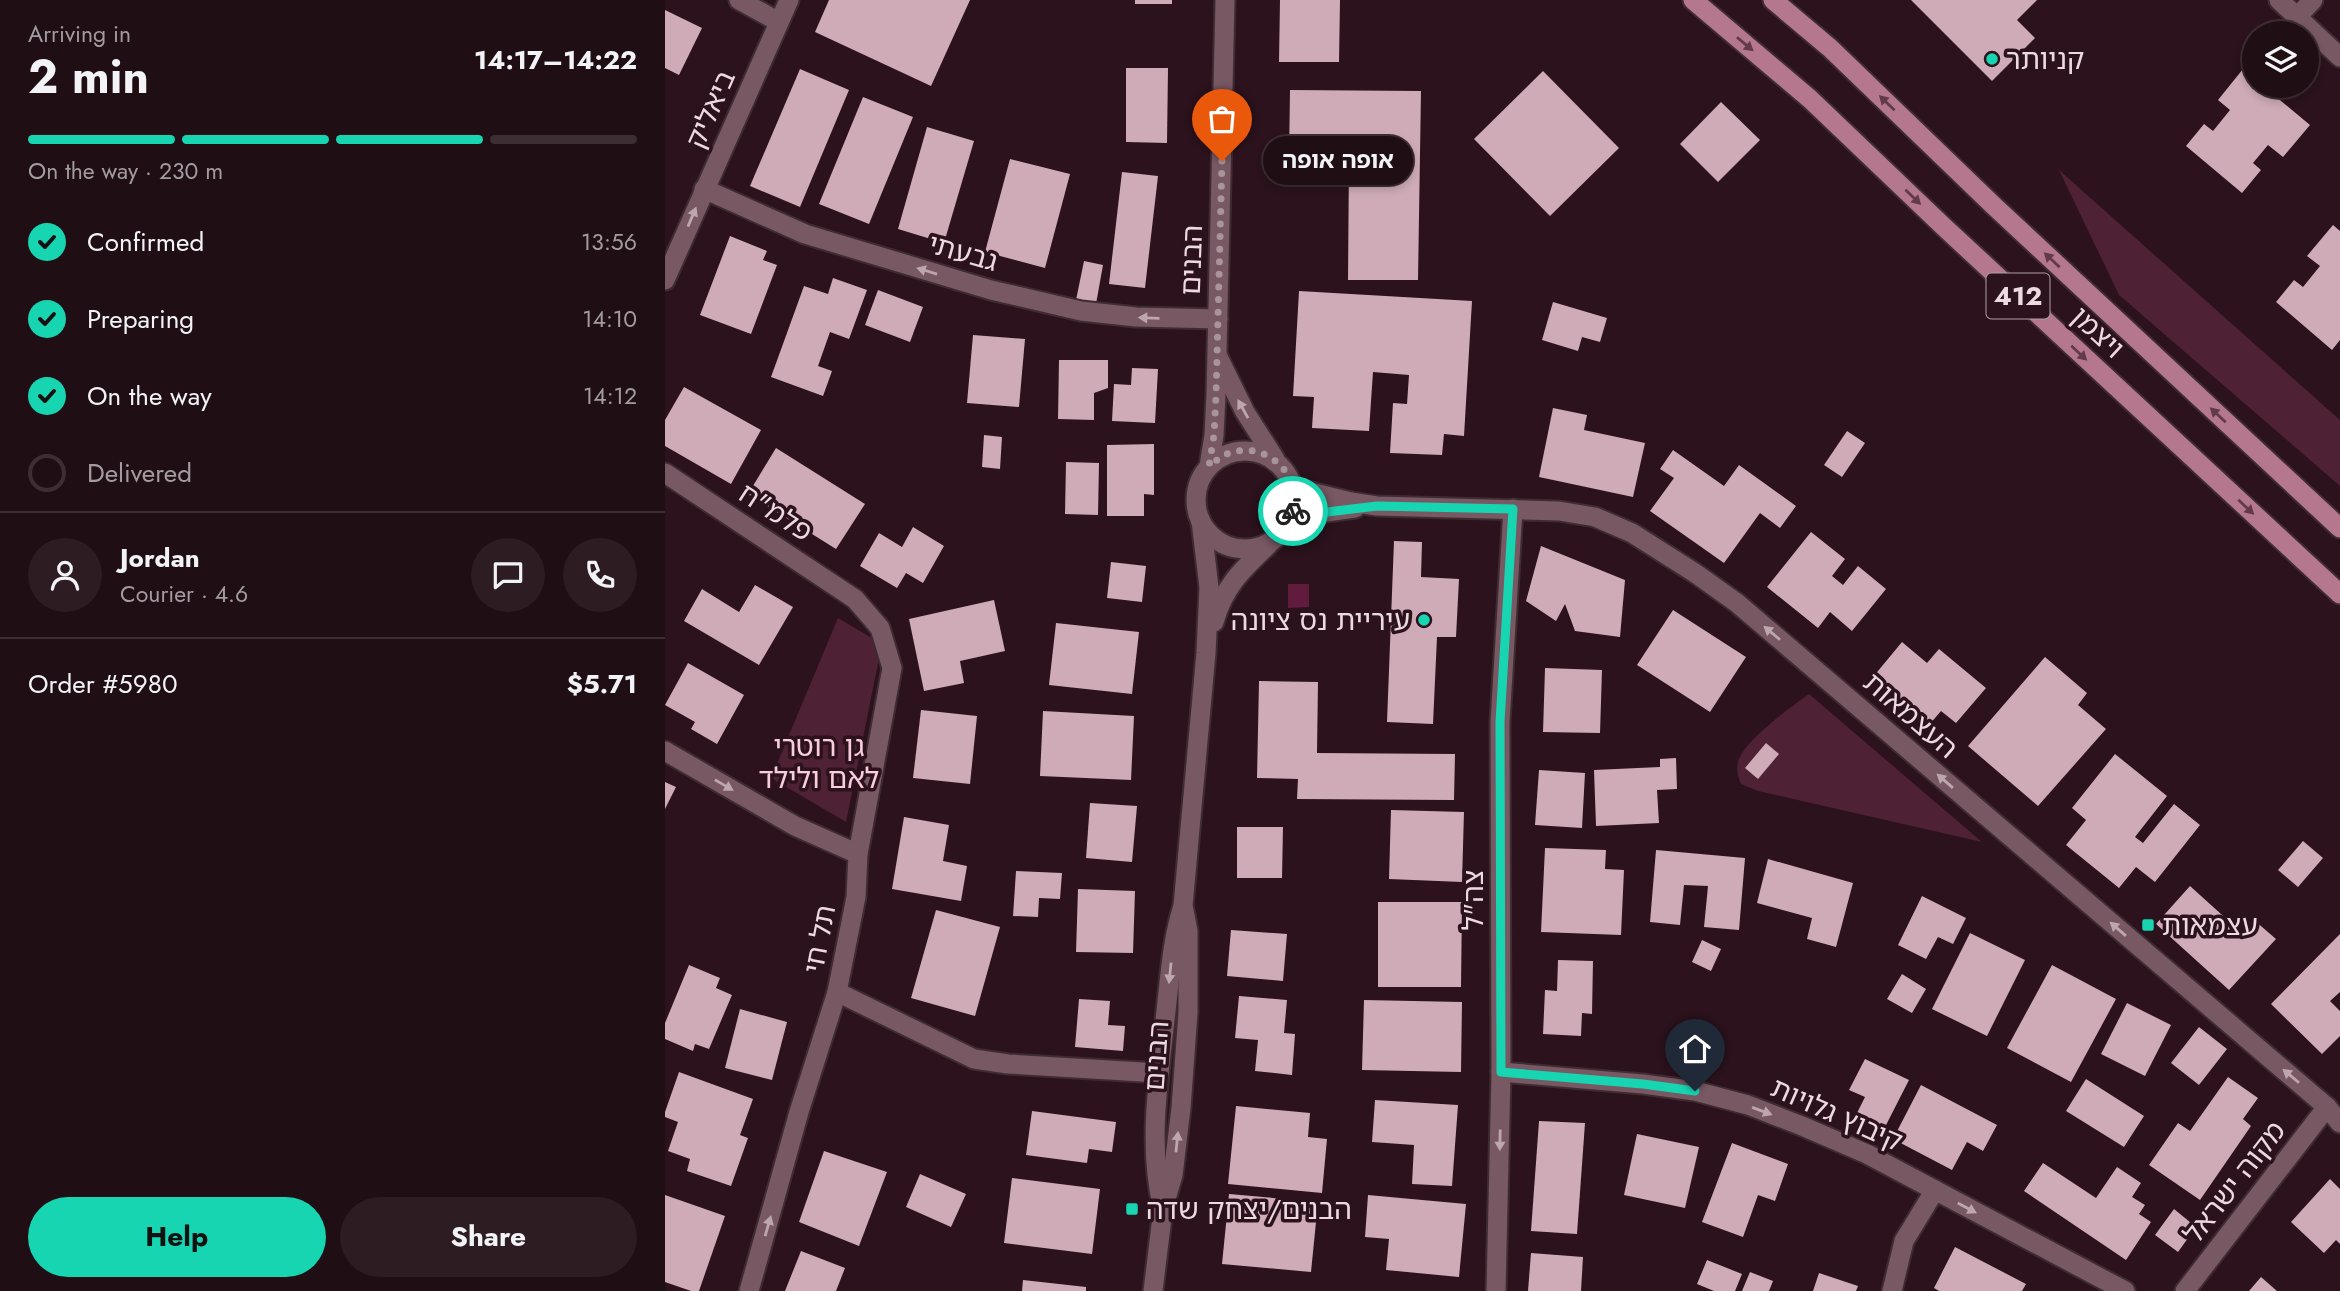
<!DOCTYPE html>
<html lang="en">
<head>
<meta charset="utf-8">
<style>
	body { margin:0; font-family:Jost,"Noto Sans Hebrew",sans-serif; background:#2d1c22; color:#f1f3f6; height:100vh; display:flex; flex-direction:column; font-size:26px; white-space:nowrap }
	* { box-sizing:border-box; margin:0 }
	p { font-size:23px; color:#a29ca0 }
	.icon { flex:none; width:38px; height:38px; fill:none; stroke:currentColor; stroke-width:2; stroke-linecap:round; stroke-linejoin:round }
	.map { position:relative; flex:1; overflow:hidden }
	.drawer { display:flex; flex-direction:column; background:#200e15; width:665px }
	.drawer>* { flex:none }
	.fabs { position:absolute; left:1577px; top:21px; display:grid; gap:14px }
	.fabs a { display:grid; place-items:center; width:77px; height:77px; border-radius:50%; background:#200e15; box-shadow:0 4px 10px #0003,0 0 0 2px #3d2e34; font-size:35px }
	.pin { position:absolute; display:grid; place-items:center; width:60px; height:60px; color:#fff; margin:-72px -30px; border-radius:50% 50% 50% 0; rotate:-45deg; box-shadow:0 0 7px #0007 }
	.pin .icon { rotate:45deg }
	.courier { position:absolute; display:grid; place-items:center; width:70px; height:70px; margin:-35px; border:5px solid #18d5b2; border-radius:50%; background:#fff; color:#222; box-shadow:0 2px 9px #0007 }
	.bubble { position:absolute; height:49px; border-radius:24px; background:#200e15; box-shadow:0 4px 10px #0003,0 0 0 2px #3d2e34; font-size:23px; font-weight:700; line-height:49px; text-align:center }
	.summary em { font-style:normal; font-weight:700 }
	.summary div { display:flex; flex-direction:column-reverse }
	.summary { display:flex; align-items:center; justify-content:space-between; height:119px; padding:0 28px }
	h1 { font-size:46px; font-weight:700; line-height:52px }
	.bar { display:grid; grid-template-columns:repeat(4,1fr); gap:10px 7px; align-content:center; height:84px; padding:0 28px }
	.bar i { height:9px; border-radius:5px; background:#3d2e34 }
	.bar .current { background:#18d5b2 }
	.bar p { grid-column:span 4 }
	.line { display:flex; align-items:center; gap:18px; padding:0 28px; border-top:2px solid #3d2e34 }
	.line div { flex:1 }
	.round { display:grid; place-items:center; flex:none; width:74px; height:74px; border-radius:37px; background:#2d1c22 }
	ol { padding:0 28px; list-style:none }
	li { display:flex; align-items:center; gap:21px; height:77px }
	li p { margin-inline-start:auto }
	li .icon { padding:7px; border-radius:50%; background:#18d5b2; color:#111; stroke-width:4 }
	li:last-child { color:#a29ca0 }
	li i { width:38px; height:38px; border:4px solid #3d2e34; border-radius:50% }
	.button { display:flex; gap:14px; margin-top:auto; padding:14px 28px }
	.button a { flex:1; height:80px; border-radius:42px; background:#18d5b2; color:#111; font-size:28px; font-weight:700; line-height:80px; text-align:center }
	.button a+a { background:#2d1c22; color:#f1f3f6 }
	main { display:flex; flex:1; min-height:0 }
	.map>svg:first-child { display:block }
	.green { fill:#4e2135 }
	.water { fill:#611b3c }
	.building { fill:#ceabb7 }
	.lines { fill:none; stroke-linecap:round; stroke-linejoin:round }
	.minor-casing { stroke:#3e2c32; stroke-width:23 }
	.tertiary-casing { stroke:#3e2c32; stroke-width:23 }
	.primary-casing { stroke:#3e2c32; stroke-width:23 }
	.minor { stroke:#775863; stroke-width:19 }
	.tertiary { stroke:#775863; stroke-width:19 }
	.primary { stroke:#b4778e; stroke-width:19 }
	.oneway { fill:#623a4a }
	.oneway2 { fill:#bda6ae }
	.done { stroke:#a8949b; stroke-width:7; stroke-dasharray:0 12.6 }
	.route { stroke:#18d5b2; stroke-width:9 }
	.poi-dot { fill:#18d5b2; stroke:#2b121c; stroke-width:2.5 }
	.labels { text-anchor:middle; stroke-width:7; stroke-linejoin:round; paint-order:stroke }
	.shield { fill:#2b121c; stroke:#b29ea5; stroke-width:2 }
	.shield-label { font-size:26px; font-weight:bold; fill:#ecdae0 }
	.poi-label { font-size:28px; fill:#ecdae0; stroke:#2b121c; text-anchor:start }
	.street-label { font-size:28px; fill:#ecdae0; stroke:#2b121c }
	.park-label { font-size:28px; fill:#facddd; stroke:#2b121c }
</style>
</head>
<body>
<main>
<section class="drawer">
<div class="summary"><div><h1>2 min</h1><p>Arriving in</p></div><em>14:17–14:22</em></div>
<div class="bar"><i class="current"></i><i class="current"></i><i class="current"></i><i></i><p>On the way · 230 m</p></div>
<ol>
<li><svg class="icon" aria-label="check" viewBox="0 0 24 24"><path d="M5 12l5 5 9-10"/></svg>Confirmed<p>13:56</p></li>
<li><svg class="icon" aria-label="check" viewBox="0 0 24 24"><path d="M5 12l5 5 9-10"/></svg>Preparing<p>14:10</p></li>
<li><svg class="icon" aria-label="check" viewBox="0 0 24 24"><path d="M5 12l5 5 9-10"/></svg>On the way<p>14:12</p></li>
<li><i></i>Delivered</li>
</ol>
<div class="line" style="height:126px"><a class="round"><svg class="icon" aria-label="person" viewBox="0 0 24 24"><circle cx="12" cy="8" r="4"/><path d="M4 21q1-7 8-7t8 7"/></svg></a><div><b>Jordan</b><p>Courier · 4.6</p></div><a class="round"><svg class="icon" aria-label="chat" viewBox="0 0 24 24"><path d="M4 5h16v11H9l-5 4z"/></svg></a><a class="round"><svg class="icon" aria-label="phone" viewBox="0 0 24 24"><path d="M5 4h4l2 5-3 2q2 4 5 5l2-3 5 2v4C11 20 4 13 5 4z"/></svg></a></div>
<div class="line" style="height:91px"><div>Order #5980</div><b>$5.71</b></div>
<div class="button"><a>Help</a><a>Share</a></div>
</section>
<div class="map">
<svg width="1675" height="1291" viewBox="0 0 1675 1291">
	<rect width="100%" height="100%" fill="#2b121c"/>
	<!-- green -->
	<g class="green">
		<polygon points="1394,170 1675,420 1675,486 1454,295"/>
		<polygon points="173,618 217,644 181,822 106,778"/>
		<path d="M1144,694l173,148 -224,-51 -17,-7c-3,-7 -5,-14 -3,-22 5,-21 53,-55 71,-68z"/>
	</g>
	<!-- water -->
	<polygon class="water" points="623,584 644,584 644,607 623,608"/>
	<!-- building -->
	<g class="building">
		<polygon points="164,0 305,0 266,86 150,32"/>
		<rect x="470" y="0" width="37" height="4"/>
		<polygon points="615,0 675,0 674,62 614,62"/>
		<polygon points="1246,0 1372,0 1352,20 1370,38 1327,81"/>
		<polygon points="0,10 37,28 14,75 0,68"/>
		<polygon points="461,68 503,68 502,143 461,142"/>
		<polygon points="135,69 184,90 135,207 85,186"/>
		<polygon points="1578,69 1589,78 1589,86 1598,86 1645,125 1618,157 1603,145 1588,163 1596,170 1577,193 1521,146 1539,124 1548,131 1565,110 1553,100"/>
		<polygon points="878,71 954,148 885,216 809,139"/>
		<polygon points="625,90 756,91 753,280 683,280 684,158 624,158"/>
		<polygon points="198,97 248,117 204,224 154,204"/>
		<polygon points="1056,102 1095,140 1053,182 1015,144"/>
		<polygon points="262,127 309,141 279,243 233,229"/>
		<polygon points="345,159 405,174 380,268 320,252"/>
		<polygon points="457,172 493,176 480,288 444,284"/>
		<polygon points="1668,225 1675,231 1675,340 1667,350 1611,302 1629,280 1638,287 1655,266 1642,256"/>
		<polygon points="65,236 102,251 98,260 112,265 86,334 35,315"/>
		<polygon points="419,261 438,265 431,304 411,300"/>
		<polygon points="168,278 202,290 184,339 165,332 153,366 167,371 158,396 106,377 139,286 163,294"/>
		<polygon points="213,290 258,307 245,342 200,325"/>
		<polygon points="634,291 807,301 799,436 779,434 777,455 725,453 728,403 742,404 744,375 708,372 704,431 647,428 649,397 628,396"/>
		<polygon points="888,302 942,318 935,342 917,337 913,351 877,340"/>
		<polygon points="308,335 360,339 354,407 302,403"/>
		<polygon points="394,360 443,360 443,388 429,393 429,420 393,419"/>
		<polygon points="467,368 493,369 490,423 447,421 449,384 466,385"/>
		<polygon points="19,387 96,430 66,484 0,446 0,420"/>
		<polygon points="888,408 922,415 919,430 980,443 968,497 874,477"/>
		<polygon points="1182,431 1200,443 1177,477 1159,465"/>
		<polygon points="319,435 337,437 335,469 317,467"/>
		<polygon points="489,444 489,495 479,494 479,516 442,516 442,445"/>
		<polygon points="111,448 200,504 171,549 83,494"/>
		<polygon points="1008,450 1059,486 1074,465 1131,506 1115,528 1095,513 1059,563 985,511 1009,478 995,469"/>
		<polygon points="401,462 434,463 433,515 400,514"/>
		<polygon points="248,527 279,546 258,583 241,573 232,588 195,566 214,533 237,547"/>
		<polygon points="1146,532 1180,559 1167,576 1178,585 1193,566 1221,589 1187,631 1165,612 1153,628 1102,587"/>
		<polygon points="729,541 757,542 756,577 794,579 791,637 772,637 768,724 722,722"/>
		<polygon points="876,546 960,580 955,637 910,631 900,604 891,621 861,601"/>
		<polygon points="446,562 481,566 477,602 442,598"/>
		<polygon points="90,585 128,607 94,665 19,621 37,589 74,612"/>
		<polygon points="329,600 340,651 295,661 299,683 259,691 244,619"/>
		<polygon points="1008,610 1081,657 1045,712 972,665"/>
		<polygon points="391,623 474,632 467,694 384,685"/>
		<polygon points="1237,642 1262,663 1274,649 1321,688 1291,723 1276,711 1264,725 1208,677"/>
		<polygon points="1380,657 1422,693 1413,705 1441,729 1373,806 1303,746"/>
		<polygon points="23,663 79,695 52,744 26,729 30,722 0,705"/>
		<polygon points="880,668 937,670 935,733 878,732"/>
		<polygon points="594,681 653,682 652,753 790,754 789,800 632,799 633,779 592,778"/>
		<polygon points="256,710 312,716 305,784 248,778"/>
		<polygon points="378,711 469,716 466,780 375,776"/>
		<polygon points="1101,743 1114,754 1093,779 1080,768"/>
		<polygon points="1450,754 1502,796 1470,837 1478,843 1509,804 1535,825 1490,882 1471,867 1454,888 1401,845 1421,820 1407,808"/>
		<polygon points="1011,758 1012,789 992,790 994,823 931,826 929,770 995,767 995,759"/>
		<polygon points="874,770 920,773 917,828 870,825"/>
		<polygon points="0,782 11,787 0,809"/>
		<polygon points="425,803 472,806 467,862 421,858"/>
		<polygon points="726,810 799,812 797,882 724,879"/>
		<polygon points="239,817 284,825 278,861 302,866 296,901 227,889"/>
		<polygon points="572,827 618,827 617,878 572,878"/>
		<polygon points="1638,841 1658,858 1633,887 1613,870"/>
		<polygon points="880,848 941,850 940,869 959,870 956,935 876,932"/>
		<polygon points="991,850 1080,858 1074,930 1039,927 1043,886 1019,885 1015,925 985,922"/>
		<polygon points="1103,859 1188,883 1171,947 1142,939 1147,918 1092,903"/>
		<polygon points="351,871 397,873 395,899 374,898 373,917 348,916"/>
		<polygon points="1525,886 1577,933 1589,920 1611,939 1564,990 1491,924"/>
		<polygon points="413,889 470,891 468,953 411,952"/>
		<polygon points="1257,896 1301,918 1288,944 1273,937 1261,959 1233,945"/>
		<polygon points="713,902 797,902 796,987 713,987"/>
		<polygon points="271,910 335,927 310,1016 246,998"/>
		<polygon points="566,930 622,934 618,981 562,976"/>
		<polygon points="1305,933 1360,960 1322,1036 1267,1009"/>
		<polygon points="1675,934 1675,992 1665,1001 1675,1011 1675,1036 1657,1054 1606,1004"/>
		<polygon points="1037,940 1056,949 1046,971 1027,962"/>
		<polygon points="893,960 928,961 927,1014 917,1013 916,1036 878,1034 880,990 892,991"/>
		<polygon points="24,965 55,978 51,988 67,995 44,1049 30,1044 28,1051 0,1039 0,1023"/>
		<polygon points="1387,965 1451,999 1406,1082 1342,1048"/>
		<polygon points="1237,974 1261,989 1247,1013 1222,999"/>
		<polygon points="574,996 622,1000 619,1033 630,1034 627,1075 590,1071 593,1040 570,1038"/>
		<polygon points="414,999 445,1001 443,1025 460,1026 458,1051 410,1047"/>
		<polygon points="699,1000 797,1002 796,1072 697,1070"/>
		<polygon points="1462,1003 1506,1025 1480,1076 1436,1054"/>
		<polygon points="75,1009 122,1022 107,1080 60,1068"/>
		<polygon points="1534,1027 1562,1049 1534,1085 1506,1063"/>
		<polygon points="1200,1059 1244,1080 1219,1129 1191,1115 1200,1097 1184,1090"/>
		<polygon points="14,1072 88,1099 75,1135 83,1138 66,1186 22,1171 25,1159 3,1151 13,1122 0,1117 0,1112"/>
		<polygon points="1563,1077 1593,1098 1578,1119 1586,1126 1535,1200 1484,1165 1513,1123 1525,1131"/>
		<polygon points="1421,1079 1479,1116 1459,1147 1401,1111"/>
		<polygon points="1256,1085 1332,1125 1318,1151 1302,1142 1287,1170 1228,1139"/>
		<polygon points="710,1100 793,1105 787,1186 747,1184 749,1145 707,1142"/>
		<polygon points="571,1106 645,1113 643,1137 662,1139 657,1193 563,1184"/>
		<polygon points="367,1111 451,1122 447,1152 424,1149 422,1163 361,1155"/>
		<polygon points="874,1121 920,1123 912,1234 866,1231"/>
		<polygon points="972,1134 1034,1147 1020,1208 959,1195"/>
		<polygon points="1067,1143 1123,1164 1110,1201 1093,1195 1078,1237 1037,1222"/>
		<polygon points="159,1151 222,1172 194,1246 134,1222"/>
		<polygon points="1378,1163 1431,1198 1452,1167 1476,1183 1467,1197 1480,1205 1474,1214 1486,1222 1461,1260 1359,1191"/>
		<polygon points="255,1174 301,1194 286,1227 241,1207"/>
		<polygon points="347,1178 435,1189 427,1254 339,1243"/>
		<polygon points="1665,1179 1675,1189 1675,1244 1671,1240 1659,1253 1626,1222"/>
		<polygon points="564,1194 653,1202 646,1272 557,1264"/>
		<polygon points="0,1195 60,1216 34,1291 26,1291 0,1282"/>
		<polygon points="703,1195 801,1204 794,1277 721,1270 724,1239 700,1237"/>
		<polygon points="1509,1209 1531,1227 1513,1252 1490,1235"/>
		<polygon points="1290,1247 1361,1284 1357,1291 1274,1291 1269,1288"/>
		<polygon points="136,1251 180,1268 171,1291 120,1291"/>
		<polygon points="866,1253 918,1257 916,1291 863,1291"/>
		<polygon points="1042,1260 1077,1274 1070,1291 1049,1291 1032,1284"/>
		<polygon points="1085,1272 1108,1281 1104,1291 1077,1291"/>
		<polygon points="1154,1273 1193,1286 1191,1291 1148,1291"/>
		<polygon points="1596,1277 1612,1291 1584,1291"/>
		<polygon points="358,1280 421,1287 421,1291 357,1291"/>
	</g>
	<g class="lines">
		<defs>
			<g id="minor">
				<polyline points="74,0 114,22"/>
				<polyline points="1614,0 1675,57"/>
				<polyline points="1632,17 1648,0"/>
				<polyline points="39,189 140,234 326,290 416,311 471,317 553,319"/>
				<polyline points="0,280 124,0"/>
				<polyline points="0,473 190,599 215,628 227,668 193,854 191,897 172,992 134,1112 84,1291"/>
				<polyline points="629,488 686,502 712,506 894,511 930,517 967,533 1030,573 1072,603 1662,1107 1675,1123"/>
				<polyline points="626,520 654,513 690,508"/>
				<polyline points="0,751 130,826 193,854"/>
				<polyline points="172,992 309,1059 343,1064 494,1073"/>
				<polyline points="836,1072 978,1084 1030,1091 1083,1105 1137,1126 1202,1154 1460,1291"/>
				<polyline points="831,1291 836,1072 835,722 848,509"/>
				<polyline points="1227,1291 1239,1241 1270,1190"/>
				<polyline points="1520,1291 1662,1107"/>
			</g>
			<g id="tertiary">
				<polyline points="553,357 580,412 610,459"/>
				<circle cx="580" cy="500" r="49"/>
				<polyline points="544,466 549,435 551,395 560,0"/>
				<path d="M549,622c10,-36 28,-52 54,-77"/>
				<path d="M498,1209c-16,-64 -4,-133 3,-198 4,-35 6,-71 17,-105l23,-253 3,-66 -8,-66"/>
				<polyline points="488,1291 498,1209 508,1175 516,1108 523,1013 523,931 519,910"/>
			</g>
			<g id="primary">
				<polyline points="1028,0 1145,99 1278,226 1675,594"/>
				<polyline points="1108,0 1165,48 1329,206 1675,528"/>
			</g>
		</defs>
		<!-- minor casing -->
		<use href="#minor" class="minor-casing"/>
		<!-- tertiary casing -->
		<use href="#tertiary" class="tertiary-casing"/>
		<!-- primary casing -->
		<use href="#primary" class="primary-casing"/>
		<!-- minor -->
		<use href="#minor" class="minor"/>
		<!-- tertiary -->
		<use href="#tertiary" class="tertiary"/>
		<!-- primary -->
		<use href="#primary" class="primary"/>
	</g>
	<!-- one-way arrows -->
	<defs><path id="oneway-solid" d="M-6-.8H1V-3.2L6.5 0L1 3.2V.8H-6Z" transform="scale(1.75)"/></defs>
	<g class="oneway">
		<use href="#oneway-solid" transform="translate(1080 44) rotate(40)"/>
		<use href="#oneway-solid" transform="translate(1222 103) rotate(-136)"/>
		<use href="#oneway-solid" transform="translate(1248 197) rotate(44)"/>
		<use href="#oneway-solid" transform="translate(1387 260) rotate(-137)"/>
		<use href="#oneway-solid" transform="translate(1414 353) rotate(43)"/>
		<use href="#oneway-solid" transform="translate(1553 415) rotate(-137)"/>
		<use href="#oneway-solid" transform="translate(1581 507) rotate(43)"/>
	</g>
	<g class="oneway2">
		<use href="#oneway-solid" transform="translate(27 217) rotate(-67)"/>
		<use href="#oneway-solid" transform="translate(262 271) rotate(-163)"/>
		<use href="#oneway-solid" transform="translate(484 318) rotate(-178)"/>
		<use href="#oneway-solid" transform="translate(578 409) rotate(-119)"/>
		<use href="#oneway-solid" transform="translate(1107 633) rotate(-140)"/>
		<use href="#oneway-solid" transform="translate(1280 781) rotate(-139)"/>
		<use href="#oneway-solid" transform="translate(59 785) rotate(30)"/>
		<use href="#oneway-solid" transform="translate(1453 929) rotate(-139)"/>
		<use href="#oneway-solid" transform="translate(505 973) rotate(96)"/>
		<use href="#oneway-solid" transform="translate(1626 1076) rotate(-140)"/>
		<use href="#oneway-solid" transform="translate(1097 1111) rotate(20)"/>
		<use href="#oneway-solid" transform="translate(835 1140) rotate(91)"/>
		<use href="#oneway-solid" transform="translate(512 1142) rotate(-84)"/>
		<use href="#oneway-solid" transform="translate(1302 1208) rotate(28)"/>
		<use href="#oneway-solid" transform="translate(103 1226) rotate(-74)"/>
	</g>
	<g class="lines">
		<!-- done -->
		<path class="done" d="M557,161l-6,234 -2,40 -5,31c8,-6 15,-12 24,-14 35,-10 70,25 60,59"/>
		<!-- route -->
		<polyline class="route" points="628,511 625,520 654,513 712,506 848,509 835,722 836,1072 978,1084 1030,1091"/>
	</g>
	<!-- markers -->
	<g class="poi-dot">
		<circle cx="1327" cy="59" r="7"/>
		<circle cx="759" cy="620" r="7"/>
		<rect x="1476" y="918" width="14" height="14" rx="3.5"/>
		<rect x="460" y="1202" width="14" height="14" rx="3.5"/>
	</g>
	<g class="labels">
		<!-- shield labels -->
		<rect class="shield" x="1321.5" y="273.5" width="63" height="45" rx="5"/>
		<g class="shield-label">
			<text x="1353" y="305">412</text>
		</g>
		<!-- poi labels -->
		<g class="poi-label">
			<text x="1341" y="69">קניותר</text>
			<text x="745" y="630" text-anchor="end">עיריית נס ציונה</text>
			<text x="1497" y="935">עצמאות</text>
			<text x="481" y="1219">הבנים/יצחק שדה</text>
		</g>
		<!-- street labels -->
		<g class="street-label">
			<text transform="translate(45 109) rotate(-66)" y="10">ביאליק</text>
			<text transform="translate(298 252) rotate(16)" y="10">גבעתי</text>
			<text transform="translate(526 260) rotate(-88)" y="10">הבנים</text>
			<text transform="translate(1433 332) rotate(43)" y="10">ויצמן</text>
			<text transform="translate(111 512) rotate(33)" y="10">פלמ"ח</text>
			<text transform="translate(1246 715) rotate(41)" y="10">העצמאות</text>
			<text transform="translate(808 900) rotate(-90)" y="10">צה"ל</text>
			<text transform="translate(154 939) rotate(-79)" y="10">תל חי</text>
			<text transform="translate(491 1056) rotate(-86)" y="10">הבנים</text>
			<text transform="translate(1172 1114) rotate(24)" y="10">קיבוץ גלויות</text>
			<text transform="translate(1569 1182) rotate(-52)" y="10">מקוה ישראל</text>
		</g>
		<!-- park labels -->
		<g class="park-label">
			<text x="154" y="756">גן רוטרי<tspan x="154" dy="32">לאם ולילד</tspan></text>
		</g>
	</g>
</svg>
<div class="fabs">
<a><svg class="icon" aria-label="layers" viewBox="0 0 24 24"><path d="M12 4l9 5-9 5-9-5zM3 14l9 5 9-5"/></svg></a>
</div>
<div class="pin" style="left:557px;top:161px;background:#ea580c"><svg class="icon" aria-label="bag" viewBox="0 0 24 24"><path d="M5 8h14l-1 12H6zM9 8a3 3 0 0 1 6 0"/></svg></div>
<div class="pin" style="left:1030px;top:1091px;background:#1f2937"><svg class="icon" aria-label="home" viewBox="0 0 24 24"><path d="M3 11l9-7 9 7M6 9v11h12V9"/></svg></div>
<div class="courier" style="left:628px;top:511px"><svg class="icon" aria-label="bike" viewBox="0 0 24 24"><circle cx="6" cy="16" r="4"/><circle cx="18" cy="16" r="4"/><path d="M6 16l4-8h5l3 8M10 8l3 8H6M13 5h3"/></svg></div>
<div class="bubble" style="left:598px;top:136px;width:150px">אופה אופה</div>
</div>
</main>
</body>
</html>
